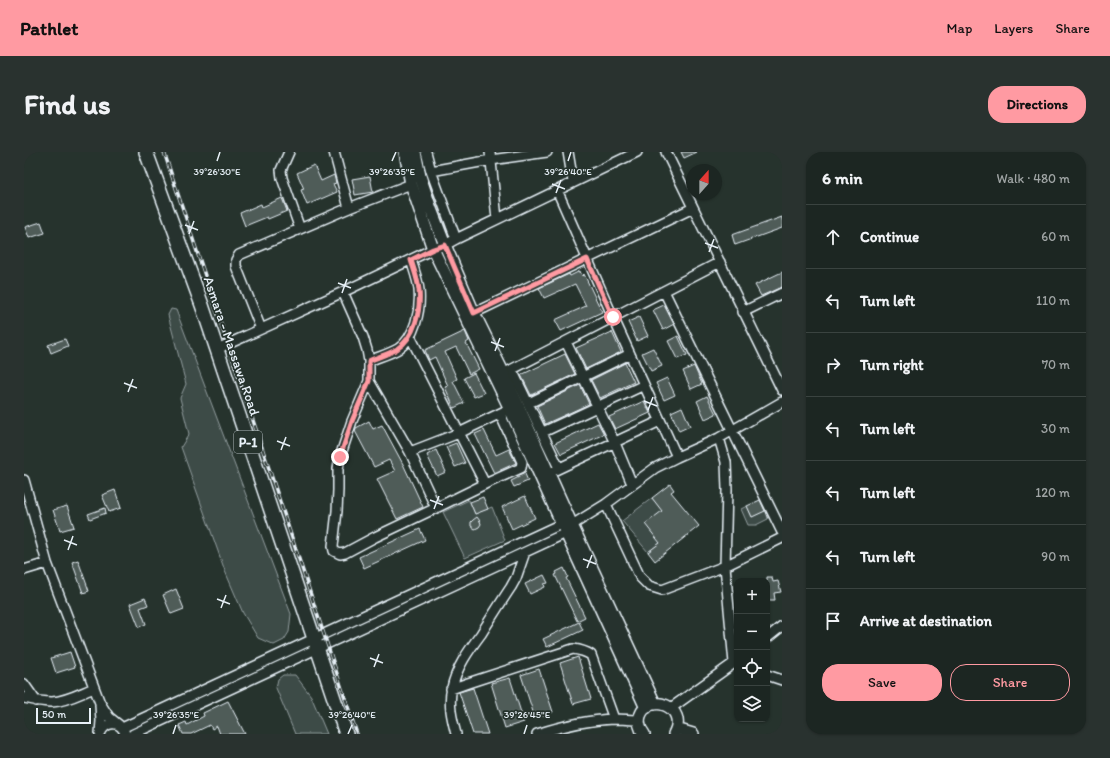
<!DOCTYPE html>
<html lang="en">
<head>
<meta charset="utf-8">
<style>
  :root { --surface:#1c2622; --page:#29322f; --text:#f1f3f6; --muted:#a0a5a5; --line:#3a4340; --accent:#ff9aa2 }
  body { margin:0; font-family:Itim,sans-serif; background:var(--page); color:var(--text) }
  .controls { position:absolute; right:12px; bottom:12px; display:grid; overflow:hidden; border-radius:8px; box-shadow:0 1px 3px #0004 }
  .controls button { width:36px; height:36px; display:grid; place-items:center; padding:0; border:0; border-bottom:1px solid var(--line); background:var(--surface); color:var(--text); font:20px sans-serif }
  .compass { position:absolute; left:662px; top:12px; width:36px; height:36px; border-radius:50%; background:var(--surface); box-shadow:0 1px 3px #0004; rotate:21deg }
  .scale { position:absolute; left:12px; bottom:10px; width:55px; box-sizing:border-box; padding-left:4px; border:2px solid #e8f1f8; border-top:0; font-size:11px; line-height:14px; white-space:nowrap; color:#e8f1f8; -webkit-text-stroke:3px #26332d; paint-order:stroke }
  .stop { position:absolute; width:12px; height:12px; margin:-9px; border:3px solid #ff9aa2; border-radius:50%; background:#fff }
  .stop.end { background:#ff9aa2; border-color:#fff; box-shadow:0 1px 4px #0008 }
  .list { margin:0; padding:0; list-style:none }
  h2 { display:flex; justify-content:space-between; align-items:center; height:52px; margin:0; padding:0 16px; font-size:17px }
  h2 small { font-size:13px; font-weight:400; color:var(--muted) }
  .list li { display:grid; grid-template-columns:26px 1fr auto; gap:12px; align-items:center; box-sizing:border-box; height:64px; padding:0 16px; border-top:1px solid var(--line) }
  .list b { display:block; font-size:15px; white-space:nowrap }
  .list em { font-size:13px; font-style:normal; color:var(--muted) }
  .actions { display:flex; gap:8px; padding:12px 16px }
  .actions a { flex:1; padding:9px 0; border:1px solid var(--accent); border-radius:16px; text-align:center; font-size:14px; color:var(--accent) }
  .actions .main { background:var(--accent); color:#111 }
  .icon { flex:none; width:22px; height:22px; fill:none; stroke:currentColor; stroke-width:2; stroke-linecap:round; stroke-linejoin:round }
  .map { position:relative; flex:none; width:758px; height:582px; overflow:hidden; border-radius:16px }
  header { display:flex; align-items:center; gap:24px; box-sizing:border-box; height:56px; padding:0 20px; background:var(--accent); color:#111 }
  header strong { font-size:19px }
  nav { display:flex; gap:22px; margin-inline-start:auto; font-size:14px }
  .intro { display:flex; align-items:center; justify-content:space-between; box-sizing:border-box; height:96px; padding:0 24px }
  h1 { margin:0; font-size:28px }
  .button { padding:10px 18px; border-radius:16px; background:var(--accent); color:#111; font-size:14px; font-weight:700 }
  main { display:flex; gap:24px; padding:0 24px }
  aside { flex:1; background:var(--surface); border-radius:16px; box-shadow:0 1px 3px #0004 }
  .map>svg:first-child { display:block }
  .green { fill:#3e4b47; stroke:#939ea0 }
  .building { fill:#505c59; stroke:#e8f1f8 }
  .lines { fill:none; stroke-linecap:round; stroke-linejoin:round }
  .minor-casing { stroke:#e8f1f8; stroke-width:12 }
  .major-casing { stroke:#e8f1f8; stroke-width:14 }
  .highway-casing { stroke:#e8f1f8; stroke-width:16 }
  .minor { stroke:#26332d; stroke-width:9 }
  .major { stroke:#26332d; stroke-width:11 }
  .highway { stroke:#26332d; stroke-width:13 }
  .rail-casing { stroke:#e8f1f8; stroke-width:3.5 }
  .rail { stroke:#26332d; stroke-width:2; stroke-dasharray:6; stroke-linecap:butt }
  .route { stroke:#ff9aa2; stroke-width:5 }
  .ticks { fill:none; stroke:#e8f1f8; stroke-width:1.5 }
  .labels { text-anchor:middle; stroke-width:3.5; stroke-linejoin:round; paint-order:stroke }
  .shield { fill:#26332d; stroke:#aeb8bb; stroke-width:1 }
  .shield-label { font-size:13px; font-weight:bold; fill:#e8f1f8 }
  .street-label { font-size:14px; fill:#e8f1f8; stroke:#26332d }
  .ticks-label { font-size:10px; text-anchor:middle; fill:#e8f1f8; stroke:#26332d; stroke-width:3.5; stroke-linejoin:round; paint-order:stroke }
</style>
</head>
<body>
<header>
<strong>Pathlet</strong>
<nav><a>Map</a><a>Layers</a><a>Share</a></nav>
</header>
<div class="intro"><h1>Find us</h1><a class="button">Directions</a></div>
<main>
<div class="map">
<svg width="758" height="582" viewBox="0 0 758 582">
  <rect width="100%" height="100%" fill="#26332d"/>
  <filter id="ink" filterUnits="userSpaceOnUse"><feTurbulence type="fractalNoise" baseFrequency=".025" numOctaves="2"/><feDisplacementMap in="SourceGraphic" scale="8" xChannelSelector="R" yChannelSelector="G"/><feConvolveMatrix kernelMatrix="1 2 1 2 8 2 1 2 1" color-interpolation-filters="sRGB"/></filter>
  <g filter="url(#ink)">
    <path class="green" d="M147,157L152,158L267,462L265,480L260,488L250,493L234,486L219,461L201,419L157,295L165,282L156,246L162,232L144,163Z
      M628,346L654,377L624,400L598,369Z
      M445,348L451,362L468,355L481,388L441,406L419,360Z
      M723,354L728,365L742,358L744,367L732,373H724L717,357Z
      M259,523H271L287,544L303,582H271L252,536L254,527Z"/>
    <path class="building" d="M657,0H673L660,6Z
      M290,13L297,29L310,23L312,31L309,32L313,40L283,53L277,38L280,37L273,21Z
      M346,24L349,40L331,43L328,27Z
      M258,46L263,59L244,67L243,65L221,74L216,61L237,52L238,55Z
      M758,65V76L711,93L708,83Z
      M17,70L21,81L5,86L1,75Z
      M556,119L558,124L560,122L578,160L537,179L531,168L562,154L551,132L520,146L515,136L545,122L546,124Z
      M758,120V135L737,144L731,133Z
      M640,153L650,172L639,178L629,158Z
      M615,165L624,184L613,189L604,170Z
      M441,179L445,189L442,191L455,217L445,222L432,195L421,200L433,227L429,229L440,251L430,256L421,235L424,234L411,205L405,208L401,198Z
      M588,180L597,200L562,217L552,196Z
      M654,184L663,203L653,207L644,189Z
      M41,187L44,194L27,201L24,193Z
      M629,196L638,214L627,219L618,201Z
      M541,202L551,222L507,243L497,223Z
      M601,211L610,230L576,246L567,228Z
      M670,214L678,232L667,237L659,219Z
      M450,221L460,241L450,245L440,226Z
      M643,226L651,243L640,248L632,231Z
      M556,233L565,252L521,272L513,254Z
      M683,244L692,262L681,267L673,249Z
      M620,249L626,261L591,277L585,265Z
      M658,255L666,274L655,279L647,260Z
      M345,269L349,277L358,273L380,314L399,355L373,367L353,327L371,319L365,308L350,315L331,279L332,276Z
      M574,271L580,282L537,302L531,291Z
      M460,278L472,303L485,297L492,311L470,321L451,282Z
      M432,291L441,311L431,315L422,295Z
      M412,298L422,320L413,324L403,303Z
      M501,322L504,329L490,335L487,329Z
      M646,332L650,338L647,340L675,374L631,409L624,400L636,391L621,372L638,359L628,346Z
      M91,338L97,356L85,360L78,343Z
      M501,344L511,366L488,377L478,355Z
      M459,345L464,357L451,362L446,350Z
      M736,348L741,359L728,365L723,354Z
      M43,354L50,375L36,379L29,358Z
      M81,356L82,361L66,367L64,362Z
      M453,365L456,369L457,372L455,375L451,377L447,374V370L449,368Z
      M396,377L401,388L340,416L335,405Z
      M54,408L65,439L59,441L48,410Z
      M540,416L544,425L542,426L561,465L553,469L531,423L533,422L532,420Z
      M520,423L524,431L520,432L521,435L506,442L501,432Z
      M743,425H748L749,430L754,429L757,440L750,441L751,448H743Z
      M152,437L160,457L147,462L139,443Z
      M121,446L124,453L116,456L122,472L115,475L106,452Z
      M555,470L559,478L523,495L519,487Z
      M46,500L51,515L32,521L27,506Z
      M554,505L567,547L549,552L536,511Z
      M515,517L529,560L511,566L497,523Z
      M486,526L500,570L481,576L467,531Z
      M449,536L464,582H449L435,540Z
      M204,549L221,582H196L193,574L188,577L186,573L167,582H159L155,573L162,570L163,573L180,564L179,561Z"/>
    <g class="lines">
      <g class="minor-casing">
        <path id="minor" d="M265,0L257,18L258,26L276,77
          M310,0L325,56L387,32
          M402,0L407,19L432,87
          M466,0L473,67
          M544,0L549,30
          M642,0C681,79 719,159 758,238
          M407,19L467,8L523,0
          M533,38L589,165L653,305
          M640,139L758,380
          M319,140L339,185L343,198L345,209V229L328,269L316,305L314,317V338L313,359L309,394L310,399L316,402L321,401L351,385L412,356L461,332L497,316L498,310L476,262
          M719,160L758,141
          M450,161L669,56
          M237,177L212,114V108L215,103L325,56
          M386,184L461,332
          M542,190L591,291L608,332
          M193,197L319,140L409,97L421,93L432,87L613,0
          M345,209C354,205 365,202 374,197C391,186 397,158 395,138C394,128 390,118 387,108
          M488,218L535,316
          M475,224L696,110
          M345,229L386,300L412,356
          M505,251L606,202
          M519,280L620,233
          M695,286L702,310L703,338L701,414L710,511L713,512
          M386,300L435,281L481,259
          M525,321L636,269
          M0,328L23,411L76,551L85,565L95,573
          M582,352L616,425L625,434L638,438L701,414L758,386
          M0,418L23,411
          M743,486L758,474
          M743,523L758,528
          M0,532L12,549
          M427,537L444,531L549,497C556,498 561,499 567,503L590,567
          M0,546C9,548 19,550 28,550C43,549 57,541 70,536
          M76,553L77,569L76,581
          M647,556L713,509
          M98,576L537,372H544
          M76,582C81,569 97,568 101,582
          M109,582L542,381L548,373L582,352L631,316L653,305L695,286L758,250
          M432,582C428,567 424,551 428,536C432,516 445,498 457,482C467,466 477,450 487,435L492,426L501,400
          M513,582C538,574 564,568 590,567C599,567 607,568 616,568"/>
      </g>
      <g class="major-casing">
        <path id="major" d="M381,0L387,32L409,97L486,257L542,381L622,556
          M391,0L396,24L407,57L421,93L450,161L480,222L548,373L631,552
          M652,577L669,582
          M620,582C616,577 614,570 616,564C625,539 665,555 650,582"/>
      </g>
      <g class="highway-casing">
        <path id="highway" d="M122,0L178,153L322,582"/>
      </g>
      <use href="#minor" class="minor"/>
      <use href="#major" class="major"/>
      <use href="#highway" class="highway"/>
      <g class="rail-casing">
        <path id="rail" d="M140,0L333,582"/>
      </g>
      <use href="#rail" class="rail"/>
    </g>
  </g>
  <g class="lines" filter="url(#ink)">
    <path class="route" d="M316,305L328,269L345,229V209C354,205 365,202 373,197C391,185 397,158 395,138C394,128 390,118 387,108L409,97L421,93L450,161L563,107L589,165"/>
  </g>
  <path class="ticks" d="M193,9L196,0M368,9L372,0M544,9L547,0M528,32L541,37M532,41L537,28M161,73L174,78M165,82L170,69M681,91L694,96M685,100L690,87M314,131L327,136M318,141L323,127M467,190L480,195M471,199L476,186M100,231L113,236M104,240L109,227M620,249L633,254M624,258L629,245M253,289L266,294M257,298L262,285M406,348L419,353M410,357L415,344M40,388L53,393M44,398L49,384M559,407L572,412M563,416L568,403M193,447L206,452M197,456L202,443M346,506L359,511M350,515L355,502M149,582L152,573M324,582L328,573M500,582L503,573"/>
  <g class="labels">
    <rect class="shield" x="210" y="279" width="28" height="22" rx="3"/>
    <g class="shield-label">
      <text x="224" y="295">P-1</text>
    </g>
    <g class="street-label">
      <text transform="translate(208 194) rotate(71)" y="5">Asmara - Massawa Road</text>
    </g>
  </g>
  <g class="ticks-label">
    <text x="368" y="23">39°26'35"E</text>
    <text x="544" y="23">39°26'40"E</text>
    <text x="193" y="23">39°26'30"E</text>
    <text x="152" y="566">39°26'35"E</text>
    <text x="328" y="566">39°26'40"E</text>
    <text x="503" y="566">39°26'45"E</text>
  </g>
</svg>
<div class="controls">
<button>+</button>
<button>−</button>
<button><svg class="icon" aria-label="locate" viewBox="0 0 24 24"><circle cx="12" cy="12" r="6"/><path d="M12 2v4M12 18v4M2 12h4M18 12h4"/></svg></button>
<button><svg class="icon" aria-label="layers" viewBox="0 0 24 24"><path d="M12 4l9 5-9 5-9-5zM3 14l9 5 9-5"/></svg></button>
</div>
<svg class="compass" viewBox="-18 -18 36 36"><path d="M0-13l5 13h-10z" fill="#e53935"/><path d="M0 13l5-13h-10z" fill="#a0a5a5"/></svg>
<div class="scale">50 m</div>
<div class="stop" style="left:589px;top:165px"></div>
<div class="stop end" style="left:316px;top:305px"></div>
</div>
<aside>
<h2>6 min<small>Walk · 480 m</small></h2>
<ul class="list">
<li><svg class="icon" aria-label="ahead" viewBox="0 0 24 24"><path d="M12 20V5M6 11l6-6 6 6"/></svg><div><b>Continue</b></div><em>60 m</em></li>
<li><svg class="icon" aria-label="left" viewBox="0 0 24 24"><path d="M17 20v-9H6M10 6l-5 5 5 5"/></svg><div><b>Turn left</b></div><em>110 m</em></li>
<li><svg class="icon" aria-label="right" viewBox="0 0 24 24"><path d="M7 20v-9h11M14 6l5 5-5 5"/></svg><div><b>Turn right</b></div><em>70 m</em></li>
<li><svg class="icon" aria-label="left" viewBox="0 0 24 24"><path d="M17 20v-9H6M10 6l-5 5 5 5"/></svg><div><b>Turn left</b></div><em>30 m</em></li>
<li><svg class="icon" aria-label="left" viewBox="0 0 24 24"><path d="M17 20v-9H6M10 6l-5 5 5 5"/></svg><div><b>Turn left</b></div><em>120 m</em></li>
<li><svg class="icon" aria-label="left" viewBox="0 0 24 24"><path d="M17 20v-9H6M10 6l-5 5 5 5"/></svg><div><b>Turn left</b></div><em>90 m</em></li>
<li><svg class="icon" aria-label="arrive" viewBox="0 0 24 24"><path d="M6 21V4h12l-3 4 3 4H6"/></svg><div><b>Arrive at destination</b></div></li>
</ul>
<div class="actions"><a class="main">Save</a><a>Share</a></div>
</aside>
</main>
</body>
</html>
